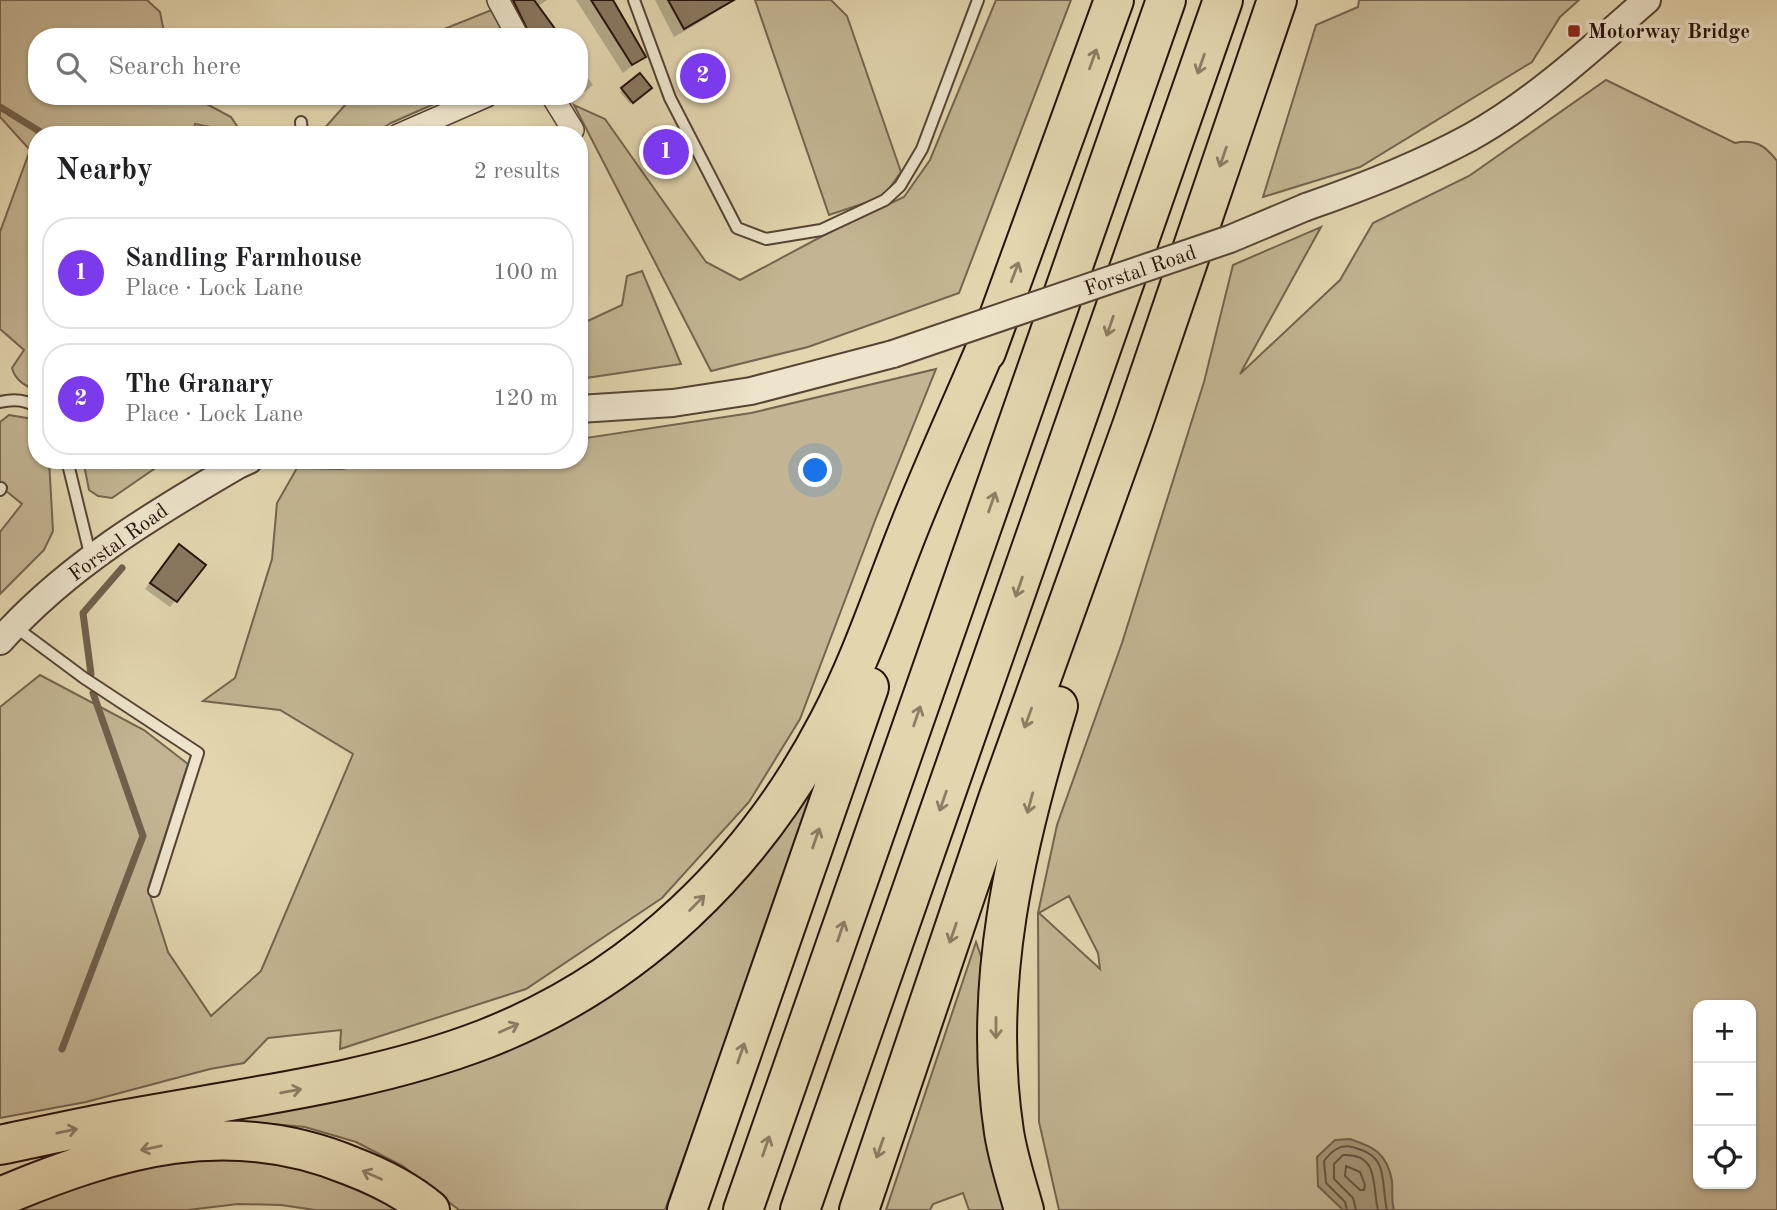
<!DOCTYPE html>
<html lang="en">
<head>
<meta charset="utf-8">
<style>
  :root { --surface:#fff; --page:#f6f6f6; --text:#202124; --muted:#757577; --line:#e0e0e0; --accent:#7c3aed }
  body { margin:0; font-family:"Old Standard TT",serif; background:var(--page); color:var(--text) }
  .controls { position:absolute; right:21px; bottom:21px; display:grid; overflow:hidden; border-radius:14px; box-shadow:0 2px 5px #0004 }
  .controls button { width:63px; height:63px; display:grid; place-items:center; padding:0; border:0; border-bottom:2px solid var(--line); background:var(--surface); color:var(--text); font:35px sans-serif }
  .you { position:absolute; left:816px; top:471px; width:24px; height:24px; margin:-18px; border:5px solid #fff; border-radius:50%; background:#1a73e8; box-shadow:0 0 0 10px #1a73e833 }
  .badge { display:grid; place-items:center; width:46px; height:46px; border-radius:50%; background:var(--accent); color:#fff; font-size:23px; font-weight:700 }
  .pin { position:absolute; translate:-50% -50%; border:4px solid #fff; box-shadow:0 2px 7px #0006 }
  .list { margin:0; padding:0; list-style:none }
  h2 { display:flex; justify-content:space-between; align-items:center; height:91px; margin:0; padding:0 28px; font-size:30px }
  h2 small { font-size:23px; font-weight:400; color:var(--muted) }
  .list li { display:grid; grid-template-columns:46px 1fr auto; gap:21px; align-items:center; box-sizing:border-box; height:112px; margin:0 14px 14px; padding:0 14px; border:2px solid var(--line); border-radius:28px }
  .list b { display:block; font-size:26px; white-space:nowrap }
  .list p { margin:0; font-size:23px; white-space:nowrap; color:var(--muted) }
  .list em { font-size:23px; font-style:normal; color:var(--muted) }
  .icon { flex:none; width:38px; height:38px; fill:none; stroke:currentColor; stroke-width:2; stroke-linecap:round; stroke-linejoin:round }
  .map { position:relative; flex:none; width:1777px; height:1210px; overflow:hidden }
  .search { position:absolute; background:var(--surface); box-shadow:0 2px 5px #0004; left:28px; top:28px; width:560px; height:77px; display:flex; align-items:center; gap:18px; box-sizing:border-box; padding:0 24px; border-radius:28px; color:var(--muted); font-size:26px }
  .panel { position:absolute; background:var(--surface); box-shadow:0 2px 5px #0004; left:28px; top:126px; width:560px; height:343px; border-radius:28px }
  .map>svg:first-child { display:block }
  .green { fill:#c3b593; stroke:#75644f; stroke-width:2; fill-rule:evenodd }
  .water { fill:#a39477; stroke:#71604c; stroke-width:2 }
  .shadow { fill:#0003 }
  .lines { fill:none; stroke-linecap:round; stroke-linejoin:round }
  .shore { stroke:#655441; stroke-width:2 }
  .stream { stroke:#71604c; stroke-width:7 }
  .building { fill:#897860; stroke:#27130b; stroke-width:2 }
  .service-casing { stroke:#564434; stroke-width:14 }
  .minor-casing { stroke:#564434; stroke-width:24 }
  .tertiary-casing { stroke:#564434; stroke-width:30 }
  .motorway-casing { stroke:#27130b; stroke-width:42 }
  .service { stroke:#ede4cb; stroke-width:10 }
  .minor { stroke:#ede4cb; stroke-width:21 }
  .tertiary { stroke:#ede4cb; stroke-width:26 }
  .motorway { stroke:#e3d6af; stroke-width:38 }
  .tertiary-bridge-casing { stroke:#564434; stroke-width:30; stroke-linecap:butt }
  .tertiary-bridge { stroke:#ede4cb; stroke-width:26 }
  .oneway { stroke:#8e7e65 }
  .poi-dot { fill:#8f2418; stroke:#ede4cb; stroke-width:2.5 }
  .labels { text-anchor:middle; stroke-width:7; stroke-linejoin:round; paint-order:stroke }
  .poi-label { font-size:21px; font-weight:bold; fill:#27130b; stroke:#ede4cb; text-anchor:start }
  .street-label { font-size:21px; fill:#27130b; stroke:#ede4cb }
</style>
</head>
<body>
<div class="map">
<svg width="1777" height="1210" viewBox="0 0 1777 1210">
  <rect width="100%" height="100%" fill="#e3d6af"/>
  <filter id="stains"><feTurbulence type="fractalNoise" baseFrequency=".00286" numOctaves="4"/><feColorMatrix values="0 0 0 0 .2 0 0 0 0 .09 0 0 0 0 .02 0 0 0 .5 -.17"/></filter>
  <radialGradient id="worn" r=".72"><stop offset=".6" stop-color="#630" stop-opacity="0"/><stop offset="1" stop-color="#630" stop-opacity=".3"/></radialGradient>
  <path class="green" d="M0,0H147L160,12L165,37H37V96H192L231,117L243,135H229L230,131L195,124L193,135H37V391C25,386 15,380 12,368L24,350L0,329V232L30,150L0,117Z
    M755,0H831L847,16L901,172L883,197L829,215Z
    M996,0H1071L959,293L808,347L711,371L574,105L605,119L706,262L740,280L830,232L904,197L930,160Z
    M1359,0H1579L1560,17L1532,62L1360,167L1263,197L1316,25L1358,7Z
    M494,9L511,37H427L429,35Z
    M1606,80L1735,143C1755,139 1765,145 1777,161V1210H1059L1039,1122L1038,913L1057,825L1122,643L1204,382L1233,265L1321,227L1240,374L1340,280L1373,223L1469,176ZM1069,896L1098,953L1100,969L1039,913ZM1698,1005H1751V1184H1698Z
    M353,96H452L391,123L372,135H323V130Z
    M642,271L681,364L579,379V325L622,305L627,276Z
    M936,369L876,518L800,719L749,802L662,898L526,989L340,1049L341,1030L268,1038L244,1063L210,1069L86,1102L0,1118V707L40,675L144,730L188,764L148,889L168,952L211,1016L261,971L353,754L280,710L203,701L235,678L272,559L277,503L297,468L342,469L388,460H579V439L751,413Z
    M9,415L27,418L37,423V460H49L53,531L44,550L0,594V532L22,504L0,486V422Z
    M83,460H167L112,498L98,496L89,490Z
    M832,749L665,1210H459L403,1166L356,1142L305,1127L204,1118L349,1095L707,912L752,870Z
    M976,942L982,959L1009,1210H969L963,1193L933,1204L930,1210H886Z
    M274,1154L409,1210H315L281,1205L238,1204L188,1210H0L141,1163Z"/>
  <path class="water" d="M1350,1139C1374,1147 1387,1153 1392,1181C1393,1191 1391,1200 1394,1210H1343L1318,1186L1317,1157L1335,1140Z"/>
  <path class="shadow" d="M510,0H547L537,7L559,37H518Z
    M576,0H611L644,57L623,73Z
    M655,0H710L716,9L707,18L674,37Z
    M579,65L593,85L567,106L560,96H579Z
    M684,75L720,78L714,83L687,97L678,80Z
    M640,76L649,88L630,104L620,92Z
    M195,126L228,133V135H189Z
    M648,146L677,166L662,177L642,152Z
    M579,251L588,284L579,291Z
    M174,552L203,565L170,607L145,589Z"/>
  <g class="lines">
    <path class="shore" d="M1346,1166L1360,1172L1365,1185L1364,1190H1360L1345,1176Z
      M1347,1210L1345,1202L1326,1183L1324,1161C1331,1152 1339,1144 1352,1147C1391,1156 1380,1181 1387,1210
      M1356,1210L1353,1198L1334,1179V1164L1343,1155C1380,1153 1372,1187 1378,1210"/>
    <path class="stream" d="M0,107L39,131V135
      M137,460L138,462
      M91,674L83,613L122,568
      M62,1049L143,836L93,693"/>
  </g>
  <path class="building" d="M513,0H534L561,37H531Z
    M591,0H613L646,57L632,65Z
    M668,0H734L684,29Z
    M712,58L722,78L693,93L683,73Z
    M640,73L652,88L633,103L621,88Z
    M663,131L685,160L669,173L647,145Z
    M179,544L206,565L177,602L150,583Z"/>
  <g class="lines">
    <g class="service-casing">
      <path id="service" d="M634,0L670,98L737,228L766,239L821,230L885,200L900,186L922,149L978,0
        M301,122L302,135
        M0,402C13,399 25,399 37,407
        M67,460L91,558
        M0,490L1,488
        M14,626L84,678L198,753L154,891"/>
    </g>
    <g class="minor-casing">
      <path id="minor" d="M498,0L518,37
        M552,96L573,130
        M398,135L487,96"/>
    </g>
    <g class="tertiary-casing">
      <path id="tertiary" d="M1306,207C1361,188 1417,166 1469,138C1534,102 1591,49 1647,0
        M579,409L673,403L751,391L893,354
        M0,641C67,566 152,515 238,465L249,460"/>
    </g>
    <g class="motorway-casing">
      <path id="motorway" d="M986,352L1114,0
        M0,1145C48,1135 96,1124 144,1116C259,1095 376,1081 485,1039C636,980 754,865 828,723C862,659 884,590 911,523C936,460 965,398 991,336
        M0,1197C116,1148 229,1115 351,1166C380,1177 406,1190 430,1210
        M687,1210L869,687
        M743,1210L1166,0
        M800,1210L1223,0
        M859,1210L999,796L1133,423L1277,0
        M1024,1210C1017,1185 1008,1158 1004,1132C982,986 1015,845 1058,706"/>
    </g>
    <use href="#service" class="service"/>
    <use href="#minor" class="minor"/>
    <use href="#tertiary" class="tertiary"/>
    <use href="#motorway" class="motorway"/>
    <g class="tertiary-bridge-casing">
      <path id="tertiary-bridge" d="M893,354L1230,239L1306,207"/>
    </g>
    <use href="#tertiary-bridge" class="tertiary-bridge"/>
  </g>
  <defs><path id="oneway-shaft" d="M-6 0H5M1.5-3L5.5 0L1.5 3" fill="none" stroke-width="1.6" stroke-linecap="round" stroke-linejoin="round" transform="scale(1.75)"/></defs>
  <g class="oneway">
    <use href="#oneway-shaft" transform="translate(1093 59) rotate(-70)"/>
    <use href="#oneway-shaft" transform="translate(1201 64) rotate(109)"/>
    <use href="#oneway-shaft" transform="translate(1223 157) rotate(109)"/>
    <use href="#oneway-shaft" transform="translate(1015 272) rotate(-69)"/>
    <use href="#oneway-shaft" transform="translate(1110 326) rotate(109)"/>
    <use href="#oneway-shaft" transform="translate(992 502) rotate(-71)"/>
    <use href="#oneway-shaft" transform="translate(1019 587) rotate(109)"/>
    <use href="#oneway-shaft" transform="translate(917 716) rotate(-71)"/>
    <use href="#oneway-shaft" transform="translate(1028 718) rotate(110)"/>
    <use href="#oneway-shaft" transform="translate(943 801) rotate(109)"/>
    <use href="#oneway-shaft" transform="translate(1030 803) rotate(105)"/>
    <use href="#oneway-shaft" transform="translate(816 838) rotate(-71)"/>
    <use href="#oneway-shaft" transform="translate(697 903) rotate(-45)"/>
    <use href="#oneway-shaft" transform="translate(841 931) rotate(-71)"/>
    <use href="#oneway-shaft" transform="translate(953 933) rotate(109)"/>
    <use href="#oneway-shaft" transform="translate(509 1028) rotate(-24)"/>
    <use href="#oneway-shaft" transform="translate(996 1028) rotate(90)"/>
    <use href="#oneway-shaft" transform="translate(741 1053) rotate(-71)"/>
    <use href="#oneway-shaft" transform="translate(291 1091) rotate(-10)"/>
    <use href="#oneway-shaft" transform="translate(67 1131) rotate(-12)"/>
    <use href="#oneway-shaft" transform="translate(766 1146) rotate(-71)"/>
    <use href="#oneway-shaft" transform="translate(151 1148) rotate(168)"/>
    <use href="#oneway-shaft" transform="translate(880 1148) rotate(109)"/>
    <use href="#oneway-shaft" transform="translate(372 1175) rotate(-156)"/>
  </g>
  <rect class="poi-dot" x="1567" y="24" width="14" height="14" rx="3.5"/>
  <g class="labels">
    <g class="poi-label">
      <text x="1588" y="38">Motorway Bridge</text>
    </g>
    <g class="street-label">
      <text transform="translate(1140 270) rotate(-19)" y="7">Forstal Road</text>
      <text transform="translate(118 542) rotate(-36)" y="7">Forstal Road</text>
    </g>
  </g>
  <rect width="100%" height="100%" filter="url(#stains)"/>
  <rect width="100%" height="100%" fill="url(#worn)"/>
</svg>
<div class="controls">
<button>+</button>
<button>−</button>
<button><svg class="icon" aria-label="locate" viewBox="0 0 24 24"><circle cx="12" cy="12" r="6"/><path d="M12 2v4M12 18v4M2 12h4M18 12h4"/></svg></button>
</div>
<div class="you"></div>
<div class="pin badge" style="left:666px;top:152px">1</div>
<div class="pin badge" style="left:703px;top:76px">2</div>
<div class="search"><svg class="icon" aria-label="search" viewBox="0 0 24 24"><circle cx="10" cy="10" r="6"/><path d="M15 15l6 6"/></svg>Search here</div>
<section class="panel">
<h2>Nearby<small>2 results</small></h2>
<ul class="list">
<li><span class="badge">1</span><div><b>Sandling Farmhouse</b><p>Place · Lock Lane</p></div><em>100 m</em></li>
<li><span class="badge">2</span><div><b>The Granary</b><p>Place · Lock Lane</p></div><em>120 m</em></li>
</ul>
</section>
</div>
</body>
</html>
